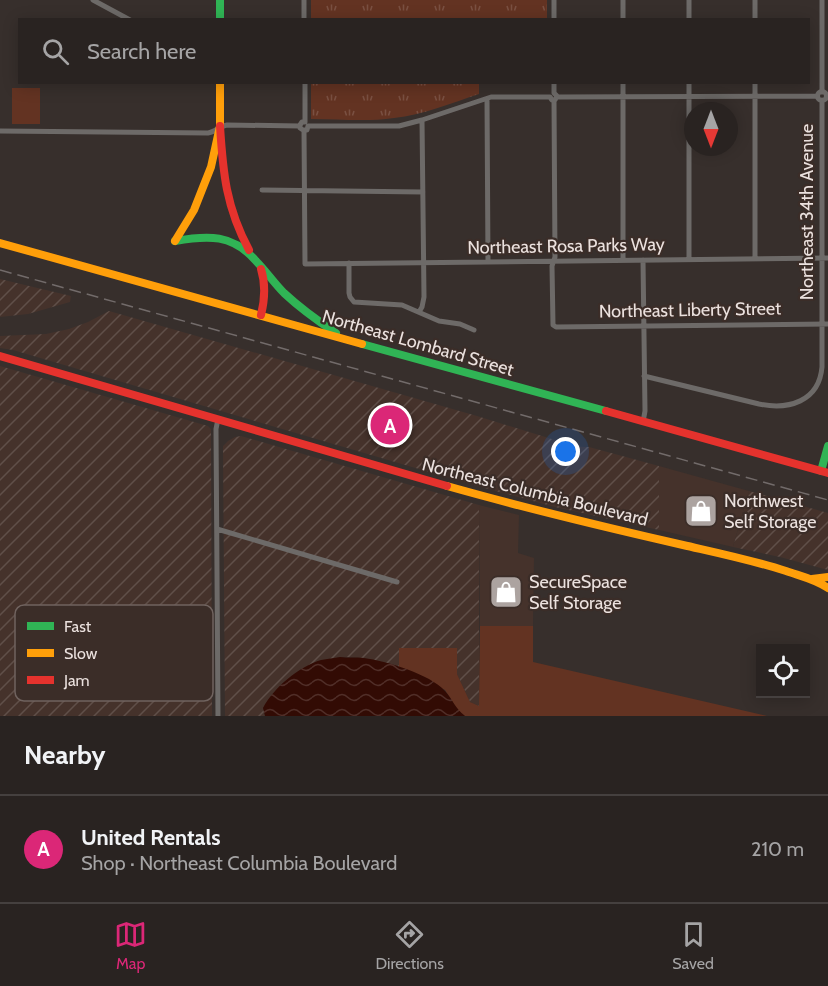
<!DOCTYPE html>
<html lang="en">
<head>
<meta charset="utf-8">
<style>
  :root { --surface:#292321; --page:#312b2a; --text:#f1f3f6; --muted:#a5a4a5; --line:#45403f; --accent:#db2777 }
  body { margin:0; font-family:Cabin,sans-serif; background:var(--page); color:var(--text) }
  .controls { position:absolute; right:18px; bottom:18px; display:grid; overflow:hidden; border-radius:0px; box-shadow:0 3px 15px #0003 }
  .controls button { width:54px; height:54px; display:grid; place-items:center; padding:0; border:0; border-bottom:2px solid var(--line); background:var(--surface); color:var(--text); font:30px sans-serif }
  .compass { position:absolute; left:684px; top:102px; width:54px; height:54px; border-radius:50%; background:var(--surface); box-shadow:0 3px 15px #0003; rotate:180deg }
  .you { position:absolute; left:566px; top:452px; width:21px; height:21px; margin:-15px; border:4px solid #fff; border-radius:50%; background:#1a73e8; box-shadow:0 0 0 9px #1a73e833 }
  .badge { display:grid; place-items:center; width:39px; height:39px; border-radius:50%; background:var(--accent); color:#fff; font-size:20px; font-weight:700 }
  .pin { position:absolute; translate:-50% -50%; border:3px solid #fff; box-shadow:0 2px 6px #0006 }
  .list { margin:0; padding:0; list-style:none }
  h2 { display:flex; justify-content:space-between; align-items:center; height:78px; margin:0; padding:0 24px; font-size:26px }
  h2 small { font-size:20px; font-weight:400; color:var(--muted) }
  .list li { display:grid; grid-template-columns:39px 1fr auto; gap:18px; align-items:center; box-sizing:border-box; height:108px; padding:0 24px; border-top:2px solid var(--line) }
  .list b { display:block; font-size:22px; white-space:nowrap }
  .list p { margin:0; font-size:20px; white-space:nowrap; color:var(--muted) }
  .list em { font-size:20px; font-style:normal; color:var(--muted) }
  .icon { flex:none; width:33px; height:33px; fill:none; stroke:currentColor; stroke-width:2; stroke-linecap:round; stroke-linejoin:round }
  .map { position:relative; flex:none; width:828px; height:716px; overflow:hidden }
  .search { position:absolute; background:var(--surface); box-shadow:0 3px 15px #0003; left:18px; right:18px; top:18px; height:66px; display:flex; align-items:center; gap:15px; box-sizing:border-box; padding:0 21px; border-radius:0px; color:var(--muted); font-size:22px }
  .sheet { height:186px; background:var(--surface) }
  nav { display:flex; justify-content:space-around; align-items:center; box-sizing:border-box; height:84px; border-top:2px solid var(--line); background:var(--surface); font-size:16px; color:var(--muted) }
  nav a { display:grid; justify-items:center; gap:3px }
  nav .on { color:var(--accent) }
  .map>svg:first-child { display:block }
  .built { fill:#45322b }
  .industrial { fill:url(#industrial-furrows) }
  .grass { fill:#633322 }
  .park { fill:url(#park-tufts) }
  .water { fill:url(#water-waves) }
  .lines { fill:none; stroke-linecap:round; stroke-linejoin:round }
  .street { stroke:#6d6a68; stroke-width:5 }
  .fast { stroke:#30b455; stroke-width:8 }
  .slow { stroke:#ff9f0a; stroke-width:8 }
  .jam { stroke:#e5322d; stroke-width:8 }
  .rail { stroke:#726b6a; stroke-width:1.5; stroke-dasharray:12 6; stroke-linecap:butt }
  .labels { text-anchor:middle; stroke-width:4.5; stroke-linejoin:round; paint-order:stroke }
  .street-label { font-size:18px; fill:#ebe1de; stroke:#3b2d28 }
  .poi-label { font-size:18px; fill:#ebe1de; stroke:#3b2d28; text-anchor:start }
  .key { fill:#3b2d28; stroke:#70635f; stroke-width:1.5 }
  .key-label { font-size:16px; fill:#ebe1de }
</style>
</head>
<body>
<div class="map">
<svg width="828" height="716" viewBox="0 0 828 716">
  <defs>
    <pattern id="industrial-furrows" width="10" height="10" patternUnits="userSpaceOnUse" patternTransform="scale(1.5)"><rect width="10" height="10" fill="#45322b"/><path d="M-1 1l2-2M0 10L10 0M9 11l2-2" fill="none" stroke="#604f49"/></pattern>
    <pattern id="park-tufts" width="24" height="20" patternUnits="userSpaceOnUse" patternTransform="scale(1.5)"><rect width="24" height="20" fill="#633322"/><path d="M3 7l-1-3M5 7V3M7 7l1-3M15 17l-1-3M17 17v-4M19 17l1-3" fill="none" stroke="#7a5042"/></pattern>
    <pattern id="water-waves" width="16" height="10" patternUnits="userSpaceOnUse" patternTransform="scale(1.5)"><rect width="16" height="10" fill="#320b04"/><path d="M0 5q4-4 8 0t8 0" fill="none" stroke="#502e28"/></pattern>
  </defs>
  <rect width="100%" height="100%" fill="#372f2c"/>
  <path class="built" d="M659,466L749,491L733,547L659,530Z
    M479,505L519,515L518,553L534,558L533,626H480Z"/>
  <path class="industrial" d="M0,279L71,296L70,302L28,314L0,317Z
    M109,311L477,416L555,440V446L589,447L659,466V530L555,507L477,486L13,350L0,348V336L46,334L69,329L88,322Z
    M0,366L208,426L211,429L212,716H0Z
    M241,436L479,505V706L470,702L457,674V648H399V667L364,658L340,657L305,668L283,683L272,695L263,708L265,716H225L223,446L228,441L235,437Z
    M749,491L828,513V570L780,557L733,547Z"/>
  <path class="grass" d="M12,88H40V124H12Z
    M480,626H533V662L767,716H465L458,711L445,690L399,667V648H457V674L470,702L479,706Z"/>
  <path class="park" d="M311,0H547V19H311Z
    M311,83H479V94C451,103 423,115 394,118C367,122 339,119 311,119Z"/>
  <path class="water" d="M340,657C348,658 356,657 364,658C386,661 430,674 445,691C453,700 455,708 465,716H265L263,708C273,688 300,666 321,660C327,659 334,658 340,657Z"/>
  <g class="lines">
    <path class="street" d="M93,0L130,20
      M304,0V20
      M689,0V20
      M554,20V0
      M623,20V0
      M755,20V0
      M305,82V122
      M817.5 96a4.5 4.5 0 1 1 9 0a4.5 4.5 0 1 1-9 0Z
      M822,92V0
      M557,97L817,96
      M487,99L488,262
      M554,100L555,257L552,266L553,325L556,327L828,324
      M305,122H302L300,125V128L303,130H307L308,126H399L422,120L491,97H550L552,100H555L557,96L554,93V82
      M304,130L305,264L828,258
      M0,131L208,133C215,132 220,126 227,125L300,126
      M262,190L423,192
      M689,259V82
      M755,259V82
      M623,260V82
      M643,260L645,411L643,422
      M349,263V293L350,297L354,302L402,305L439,321L460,324L474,330
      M419,312L422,307L424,297L422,120
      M644,376L759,404C788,410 819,402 822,367V100
      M217,529L397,582
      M218,716L216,429L218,419"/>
    <path class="fast" d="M220,0V20
      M175,241C208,235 233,234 256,261C266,271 274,283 284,293C300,308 318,321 336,333
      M362,344L606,411
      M821,471L828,446"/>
    <path class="slow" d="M175,241L194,210L211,167L220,126V82
      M0,243L362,344
      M447,486C525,508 604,527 683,545C718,553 752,560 786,571C800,576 815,579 828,588
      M812,579L828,577"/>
    <path class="jam" d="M220,126C223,173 226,207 249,250
      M261,269C266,285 265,299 261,315
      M0,356L447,486
      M606,411L828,473"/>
    <path class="rail" d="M0,270L828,500"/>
  </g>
  <defs>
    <g id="shop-square" transform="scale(1.725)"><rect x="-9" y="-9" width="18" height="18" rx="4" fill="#aca3a0" stroke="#3b2d28"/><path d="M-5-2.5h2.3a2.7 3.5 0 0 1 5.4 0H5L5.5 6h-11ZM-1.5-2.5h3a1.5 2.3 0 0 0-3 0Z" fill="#fff"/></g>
  </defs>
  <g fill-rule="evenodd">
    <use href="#shop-square" x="701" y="511"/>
    <use href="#shop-square" x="506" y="592"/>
  </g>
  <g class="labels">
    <g class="street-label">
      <text transform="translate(807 212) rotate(-90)" y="6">Northeast 34th Avenue</text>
      <text transform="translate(566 246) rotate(-1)" y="6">Northeast Rosa Parks Way</text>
      <text transform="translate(690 310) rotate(-1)" y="6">Northeast Liberty Street</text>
      <text transform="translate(418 343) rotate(16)" y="6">Northeast Lombard Street</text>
      <text transform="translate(535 492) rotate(14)" y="6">Northeast Columbia Boulevard</text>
    </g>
    <g class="poi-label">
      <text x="724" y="507">Northwest<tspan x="724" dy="21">Self Storage</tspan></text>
      <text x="529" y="588">SecureSpace<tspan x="529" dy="21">Self Storage</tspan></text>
    </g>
  </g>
  <rect x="15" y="605" width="198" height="96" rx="9" class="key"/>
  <rect x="27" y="622" width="27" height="8" fill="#30b455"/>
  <rect x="27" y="649" width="27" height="8" fill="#ff9f0a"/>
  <rect x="27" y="676" width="27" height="8" fill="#e5322d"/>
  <g class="key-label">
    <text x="64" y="632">Fast</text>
    <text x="64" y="659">Slow</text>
    <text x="64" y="686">Jam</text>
  </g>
</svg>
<div class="controls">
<button><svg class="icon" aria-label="locate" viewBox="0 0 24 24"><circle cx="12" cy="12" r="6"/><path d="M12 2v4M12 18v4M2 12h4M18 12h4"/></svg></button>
</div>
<svg class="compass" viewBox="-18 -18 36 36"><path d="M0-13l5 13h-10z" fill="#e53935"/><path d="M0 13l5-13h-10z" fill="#a5a4a5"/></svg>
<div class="you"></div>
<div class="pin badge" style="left:390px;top:425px">A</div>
<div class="search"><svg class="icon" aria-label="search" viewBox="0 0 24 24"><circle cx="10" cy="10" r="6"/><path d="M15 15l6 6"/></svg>Search here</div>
</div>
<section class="sheet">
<h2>Nearby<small></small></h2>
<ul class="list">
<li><span class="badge">A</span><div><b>United Rentals</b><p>Shop · Northeast Columbia Boulevard</p></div><em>210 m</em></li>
</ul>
</section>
<nav>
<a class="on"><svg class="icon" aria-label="map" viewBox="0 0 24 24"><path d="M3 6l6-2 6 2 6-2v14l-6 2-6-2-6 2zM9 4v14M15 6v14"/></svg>Map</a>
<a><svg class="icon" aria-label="directions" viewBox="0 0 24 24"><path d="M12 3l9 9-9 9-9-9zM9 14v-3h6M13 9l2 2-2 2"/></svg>Directions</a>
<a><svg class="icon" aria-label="saved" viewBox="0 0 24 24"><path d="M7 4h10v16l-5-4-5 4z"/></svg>Saved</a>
</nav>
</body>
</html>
